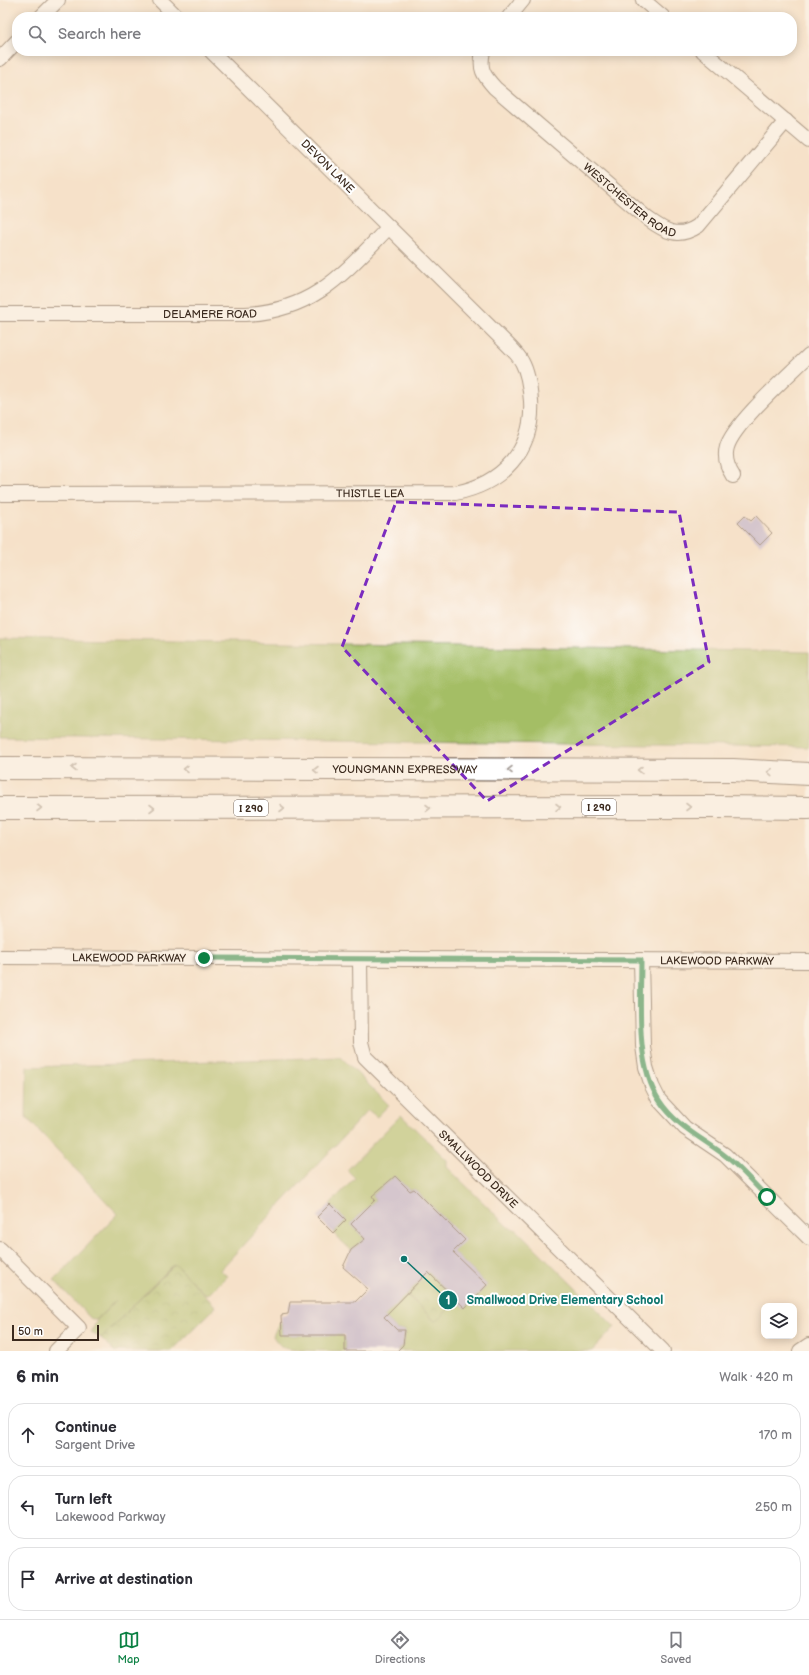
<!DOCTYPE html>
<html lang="en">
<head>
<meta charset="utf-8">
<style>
  :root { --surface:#fff; --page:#f2f2f3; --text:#2b2b33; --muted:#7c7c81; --line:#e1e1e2; --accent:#0b8043 }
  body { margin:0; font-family:"Balsamiq Sans",sans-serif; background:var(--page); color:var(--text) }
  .controls { position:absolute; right:12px; bottom:12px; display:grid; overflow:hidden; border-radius:8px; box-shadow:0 2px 10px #0003 }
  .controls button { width:36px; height:36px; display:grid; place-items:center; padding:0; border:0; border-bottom:1px solid var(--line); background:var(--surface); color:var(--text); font:20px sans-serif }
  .scale { position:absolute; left:12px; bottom:10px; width:87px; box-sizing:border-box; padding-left:4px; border:2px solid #3b2a1e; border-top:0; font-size:11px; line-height:14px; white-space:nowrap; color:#3b2a1e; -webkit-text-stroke:3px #fff; paint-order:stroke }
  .stop { position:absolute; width:12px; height:12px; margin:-9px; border:3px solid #0b8043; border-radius:50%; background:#fff }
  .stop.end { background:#0b8043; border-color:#fff; box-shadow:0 1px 4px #0008 }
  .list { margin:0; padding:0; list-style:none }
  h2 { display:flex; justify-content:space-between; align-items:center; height:52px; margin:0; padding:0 16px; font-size:17px }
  h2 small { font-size:13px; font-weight:400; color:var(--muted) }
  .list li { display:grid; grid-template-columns:26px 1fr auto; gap:12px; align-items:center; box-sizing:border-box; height:64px; margin:0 8px 8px; padding:0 8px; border:1px solid var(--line); border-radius:16px }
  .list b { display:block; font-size:15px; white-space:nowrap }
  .list p { margin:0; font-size:13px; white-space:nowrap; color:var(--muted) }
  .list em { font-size:13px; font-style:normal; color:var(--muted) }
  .icon { flex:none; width:22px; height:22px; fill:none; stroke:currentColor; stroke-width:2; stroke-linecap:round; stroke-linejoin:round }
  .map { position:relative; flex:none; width:809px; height:1351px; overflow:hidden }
  .search { position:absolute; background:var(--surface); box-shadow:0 2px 10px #0003; left:12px; right:12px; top:12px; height:44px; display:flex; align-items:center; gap:10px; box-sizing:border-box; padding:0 14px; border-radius:16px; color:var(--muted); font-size:15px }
  .sheet { height:268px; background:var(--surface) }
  nav { display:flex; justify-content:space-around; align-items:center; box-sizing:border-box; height:56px; border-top:1px solid var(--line); background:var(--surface); font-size:11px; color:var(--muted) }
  nav a { display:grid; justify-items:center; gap:2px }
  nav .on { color:var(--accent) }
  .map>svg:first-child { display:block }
  .grass { fill:#a4be65; stroke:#707442 }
  .park { fill:url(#park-crowns); stroke:#707442 }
  .building { fill:#ada4d2 }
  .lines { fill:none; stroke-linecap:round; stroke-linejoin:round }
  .minor-casing { stroke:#574538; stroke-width:16 }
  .motorway-casing { stroke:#574538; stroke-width:24 }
  .minor { stroke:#fff; stroke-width:14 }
  .motorway { stroke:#fff; stroke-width:22 }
  .oneway { stroke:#a79f9a }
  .route { stroke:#0b8043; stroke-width:5 }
  .marked { fill:none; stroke:#7b2cbf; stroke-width:3; stroke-dasharray:8 5; stroke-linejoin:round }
  .labels { text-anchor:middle; stroke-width:4; stroke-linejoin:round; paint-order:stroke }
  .shield { fill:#fff; stroke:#766a62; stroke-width:1 }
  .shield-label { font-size:10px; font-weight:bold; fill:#3b2a1e }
  .street-label { font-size:11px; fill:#3b2a1e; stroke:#fff }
  .leader { fill:none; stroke:#0f766e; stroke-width:1.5 }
  .callout-dot { fill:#0f766e; stroke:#fff; stroke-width:1.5 }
  .mark-label { font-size:12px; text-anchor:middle; font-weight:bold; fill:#fff }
  .callout-label { font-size:12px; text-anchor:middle; font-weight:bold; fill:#0f766e; stroke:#fff; stroke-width:4; stroke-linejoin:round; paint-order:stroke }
</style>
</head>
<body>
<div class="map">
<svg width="809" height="1351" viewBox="0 0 809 1351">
  <defs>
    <pattern id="park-crowns" width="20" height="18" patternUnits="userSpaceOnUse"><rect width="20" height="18" fill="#a4be65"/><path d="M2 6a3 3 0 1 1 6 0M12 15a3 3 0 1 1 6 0" fill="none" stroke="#879b53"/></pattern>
  </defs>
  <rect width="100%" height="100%" fill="#fff"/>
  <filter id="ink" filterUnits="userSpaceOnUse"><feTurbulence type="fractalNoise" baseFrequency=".025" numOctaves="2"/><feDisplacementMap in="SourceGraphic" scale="8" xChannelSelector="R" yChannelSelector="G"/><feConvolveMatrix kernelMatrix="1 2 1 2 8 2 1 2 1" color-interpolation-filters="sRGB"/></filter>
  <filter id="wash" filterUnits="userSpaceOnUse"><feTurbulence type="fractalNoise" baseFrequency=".012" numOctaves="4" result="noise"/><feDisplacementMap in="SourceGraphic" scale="16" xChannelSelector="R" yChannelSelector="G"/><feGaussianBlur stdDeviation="0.9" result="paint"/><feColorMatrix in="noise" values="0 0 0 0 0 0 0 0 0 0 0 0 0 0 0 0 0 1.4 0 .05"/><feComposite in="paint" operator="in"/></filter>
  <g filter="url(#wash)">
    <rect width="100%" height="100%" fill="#f6e1c9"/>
    <path class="grass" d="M0,638L809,652V747L0,737Z
      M341,1057L389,1105L377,1117L368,1110L220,1270L227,1276L208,1295L205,1294L174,1264L101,1338L91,1333L97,1320L116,1300L96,1320H92L54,1280L118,1214L26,1117L27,1067Z
      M401,1115L447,1160V1167L508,1227L517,1230L615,1327L592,1351H397L403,1345L405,1330H397L384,1317L406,1294L436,1322L457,1300L465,1308L487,1285L453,1252L465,1239L414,1189L410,1191L395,1176L372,1196L375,1200L351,1224L365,1239L351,1250L333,1233L346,1220L330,1204L355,1178L347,1170Z
      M279,1322H281L282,1335H341L345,1338V1351C332,1351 293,1351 284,1348C279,1345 276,1341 273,1336Z"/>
    <path class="park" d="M175,1264L216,1307L172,1351H114L101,1338Z
      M428,1272L457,1300L436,1322L407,1294Z"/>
    <g id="blocks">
      <path class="building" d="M745,516L751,521L756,516L772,533L760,545L738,523Z
        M395,1176L410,1191L414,1189L465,1240L453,1252L487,1285L465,1308L428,1272L384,1317L397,1330H405L403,1345L397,1351H345V1335H282L281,1315L288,1314L290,1302H355L368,1289L343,1267L351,1250L365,1239L351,1224L375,1200L372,1196Z
        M330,1204L346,1220L333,1233L317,1217Z"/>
    </g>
  </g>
  <g filter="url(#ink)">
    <use href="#blocks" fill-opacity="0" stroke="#574538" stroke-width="1"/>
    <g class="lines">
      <g class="minor-casing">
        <g id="minor">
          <path d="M160,0L177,17"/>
          <path d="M643,0L663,17"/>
          <path d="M41,17L58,0"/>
          <path d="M509,17L523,0"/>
          <path id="s1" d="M483,51C479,69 483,75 495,88L648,219C666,232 678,239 698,226L786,121"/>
          <path d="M703,51L809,141"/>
          <path d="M0,59L17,41"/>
          <path id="s2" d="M0,314H245C314,311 344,273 389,227"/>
          <path d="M733,476C728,468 724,457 727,447C734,423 790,374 809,355"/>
          <path id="s3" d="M0,494L455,493C502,484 534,450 531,401C530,388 528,373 522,362C519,356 513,350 508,345L211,51"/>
          <path id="s4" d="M0,957L809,961"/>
          <path id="s5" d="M360,959L361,1042L365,1057L663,1351"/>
          <path d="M641,960L643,1046L646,1067L652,1086L659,1100L685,1128L725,1155L809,1238"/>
          <path d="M0,1249L79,1328L56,1351"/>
          <path d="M800,1351L809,1345"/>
        </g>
      </g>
      <g class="motorway-casing">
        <g id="motorway">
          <path id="s6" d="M0,768L733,770L809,774"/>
          <path d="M0,808L717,807L809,808"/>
        </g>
      </g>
      <use href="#minor" class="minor"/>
      <use href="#motorway" class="motorway"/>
    </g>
    <defs><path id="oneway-chevron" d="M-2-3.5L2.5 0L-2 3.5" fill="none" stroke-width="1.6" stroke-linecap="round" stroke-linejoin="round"/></defs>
    <g class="oneway">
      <use href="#oneway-chevron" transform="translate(74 768) rotate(-180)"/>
      <use href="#oneway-chevron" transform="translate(186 769) rotate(-180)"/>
      <use href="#oneway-chevron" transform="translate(316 770) rotate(-180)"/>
      <use href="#oneway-chevron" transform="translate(510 770) rotate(180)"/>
      <use href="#oneway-chevron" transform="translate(640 770) rotate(180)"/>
      <use href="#oneway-chevron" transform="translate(770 772) rotate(-177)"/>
      <use href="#oneway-chevron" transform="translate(558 807)"/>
      <use href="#oneway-chevron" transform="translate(688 807)"/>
      <use href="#oneway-chevron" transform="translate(39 808)"/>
      <use href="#oneway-chevron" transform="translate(152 808)"/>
      <use href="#oneway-chevron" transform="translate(282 808)"/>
      <use href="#oneway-chevron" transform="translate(428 808)"/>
    </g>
  </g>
  <g class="lines" filter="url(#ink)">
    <path class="route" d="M204,958L641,960C641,1003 635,1063 659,1100C675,1125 700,1137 723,1154C739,1166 753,1183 767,1197"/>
  </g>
  <path d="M0 0H809V1351H0ZM396,502L679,512L709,662L487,801L342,647Z" fill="#f6e1c9" fill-opacity=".55" fill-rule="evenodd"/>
  <path class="marked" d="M396,502L679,512L709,662L487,801L342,647Z"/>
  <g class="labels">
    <g class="shield">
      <rect x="582" y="799" width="34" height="16" rx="3"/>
      <rect x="234" y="800" width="34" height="16" rx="3"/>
    </g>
    <g class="shield-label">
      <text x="599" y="811">I 290</text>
      <text x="251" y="812">I 290</text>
    </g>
    <g class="street-label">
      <text transform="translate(328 166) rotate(45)" y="4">DEVON LANE</text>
      <text dy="4" stroke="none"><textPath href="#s1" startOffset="217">WESTCHESTER ROAD</textPath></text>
      <text dy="4" stroke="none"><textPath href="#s2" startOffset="210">DELAMERE ROAD</textPath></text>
      <text dy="4" stroke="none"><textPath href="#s3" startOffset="370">THISTLE LEA</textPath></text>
      <text dy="4" stroke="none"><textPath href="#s6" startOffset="405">YOUNGMANN EXPRESSWAY</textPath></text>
      <text dy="4" stroke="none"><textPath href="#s4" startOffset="129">LAKEWOOD PARKWAY</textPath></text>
      <text dy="4" stroke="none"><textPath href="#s4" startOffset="717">LAKEWOOD PARKWAY</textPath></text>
      <text dy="4" stroke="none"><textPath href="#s5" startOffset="258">SMALLWOOD DRIVE</textPath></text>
    </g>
  </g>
  <path class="leader" d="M404 1259L448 1300"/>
  <g class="callout-dot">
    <circle cx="404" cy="1259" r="4"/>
    <circle cx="448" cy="1300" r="10"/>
  </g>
  <g class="mark-label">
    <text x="448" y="1304">1</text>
  </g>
  <g class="callout-label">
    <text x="565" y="1304">Smallwood Drive Elementary School</text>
  </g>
</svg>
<div class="controls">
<button><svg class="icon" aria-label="layers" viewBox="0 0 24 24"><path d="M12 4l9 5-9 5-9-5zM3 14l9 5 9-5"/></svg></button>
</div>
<div class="scale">50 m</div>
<div class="stop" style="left:767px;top:1197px"></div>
<div class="stop end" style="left:204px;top:958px"></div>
<div class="search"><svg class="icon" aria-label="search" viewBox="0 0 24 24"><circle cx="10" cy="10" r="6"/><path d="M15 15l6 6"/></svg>Search here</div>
</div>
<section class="sheet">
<h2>6 min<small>Walk · 420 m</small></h2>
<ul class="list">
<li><svg class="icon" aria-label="ahead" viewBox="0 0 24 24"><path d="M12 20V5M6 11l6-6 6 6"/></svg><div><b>Continue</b><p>Sargent Drive</p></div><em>170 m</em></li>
<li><svg class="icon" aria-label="left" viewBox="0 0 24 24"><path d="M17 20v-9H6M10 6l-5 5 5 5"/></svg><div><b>Turn left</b><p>Lakewood Parkway</p></div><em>250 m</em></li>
<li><svg class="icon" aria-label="arrive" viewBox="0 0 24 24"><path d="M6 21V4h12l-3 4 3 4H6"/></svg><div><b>Arrive at destination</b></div></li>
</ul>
</section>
<nav>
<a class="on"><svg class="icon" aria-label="map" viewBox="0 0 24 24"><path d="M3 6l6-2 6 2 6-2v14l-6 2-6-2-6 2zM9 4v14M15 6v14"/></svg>Map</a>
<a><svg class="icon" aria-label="directions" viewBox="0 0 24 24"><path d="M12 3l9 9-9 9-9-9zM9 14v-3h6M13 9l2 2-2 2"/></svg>Directions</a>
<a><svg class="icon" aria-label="saved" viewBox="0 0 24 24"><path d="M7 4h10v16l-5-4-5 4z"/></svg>Saved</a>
</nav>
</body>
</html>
